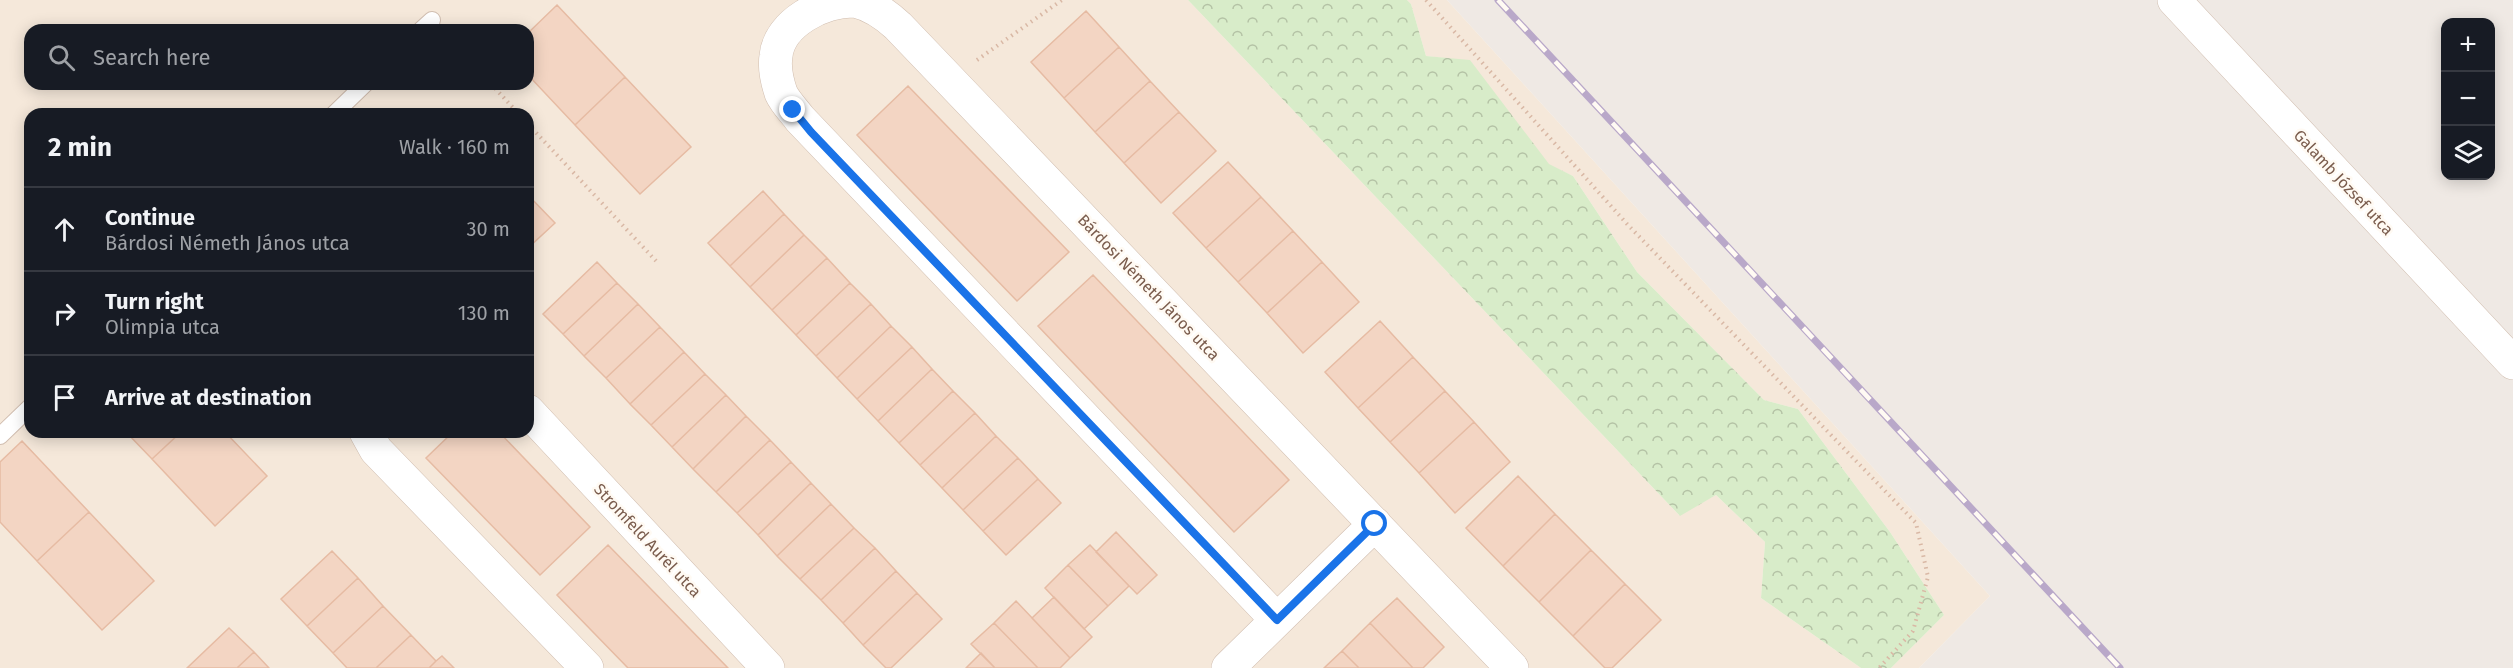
<!DOCTYPE html>
<html lang="en">
<head>
<meta charset="utf-8">
<style>
  :root { --surface:#171b24; --page:#242831; --text:#f1f3f6; --muted:#9ea1a6; --line:#363941 }
  body { margin:0; font-family:"Fira Sans",sans-serif; background:var(--page); color:var(--text) }
  .controls { position:absolute; right:18px; top:18px; display:grid; overflow:hidden; border-radius:12px; box-shadow:0 3px 15px #0003 }
  .controls button { width:54px; height:54px; display:grid; place-items:center; padding:0; border:0; border-bottom:2px solid var(--line); background:var(--surface); color:var(--text); font:30px sans-serif }
  .stop { position:absolute; width:18px; height:18px; margin:-14px; border:4px solid #1a73e8; border-radius:50%; background:#fff }
  .stop.end { background:#1a73e8; border-color:#fff; box-shadow:0 2px 6px #0008 }
  .list { margin:0; padding:0; list-style:none }
  h2 { display:flex; justify-content:space-between; align-items:center; height:78px; margin:0; padding:0 24px; font-size:26px }
  h2 small { font-size:20px; font-weight:400; color:var(--muted) }
  .list li { display:grid; grid-template-columns:39px 1fr auto; gap:18px; align-items:center; box-sizing:border-box; height:84px; padding:0 24px; border-top:2px solid var(--line) }
  .list b { display:block; font-size:22px; white-space:nowrap }
  .list p { margin:0; font-size:20px; white-space:nowrap; color:var(--muted) }
  .list em { font-size:20px; font-style:normal; color:var(--muted) }
  .icon { flex:none; width:33px; height:33px; fill:none; stroke:currentColor; stroke-width:2; stroke-linecap:round; stroke-linejoin:round }
  .map { position:relative; flex:none; width:2513px; height:668px; overflow:hidden }
  .search { position:absolute; background:var(--surface); box-shadow:0 3px 15px #0003; left:24px; top:24px; width:510px; height:66px; display:flex; align-items:center; gap:15px; box-sizing:border-box; padding:0 21px; border-radius:18px; color:var(--muted); font-size:22px }
  .panel { position:absolute; background:var(--surface); box-shadow:0 3px 15px #0003; left:24px; top:108px; width:510px; height:330px; border-radius:18px }
  .map>svg:first-child { display:block }
  .residential { fill:#f5e8da; fill-rule:evenodd }
  .industrial { fill:#efe9e4; fill-rule:evenodd }
  .forest { fill:url(#forest-crowns) }
  .building { fill:#f3d5c3; stroke:#e6bba3; stroke-width:1.5 }
  .lines { fill:none; stroke-linecap:round; stroke-linejoin:round }
  .service-casing { stroke:#d1beb0; stroke-width:18 }
  .minor-casing { stroke:#d1beb0; stroke-width:34 }
  .path { stroke:#d9b8a5; stroke-width:4; stroke-dasharray:1.5 4.5; stroke-linecap:butt }
  .service { stroke:#fff; stroke-width:16 }
  .minor { stroke:#fff; stroke-width:33 }
  .rail-casing { stroke:#b9a8c9; stroke-width:7 }
  .rail { stroke:#fffaf3; stroke-width:4.5; stroke-dasharray:14; stroke-linecap:butt }
  .route { stroke:#1a73e8; stroke-width:8 }
  .labels { text-anchor:middle; stroke-width:5; stroke-linejoin:round; paint-order:stroke }
  .street-label { font-size:16px; fill:#7a5c4d; stroke:#fffaf3 }
</style>
</head>
<body>
<div class="map">
<svg width="2513" height="668" viewBox="0 0 2513 668">
  <defs>
    <pattern id="forest-crowns" width="20" height="18" patternUnits="userSpaceOnUse" patternTransform="scale(1.5)"><rect width="20" height="18" fill="#d8ecc9"/><path d="M2 6a3 3 0 1 1 6 0M12 15a3 3 0 1 1 6 0" fill="none" stroke="#b4c2a5"/></pattern>
  </defs>
  <rect width="100%" height="100%" fill="#fdf6ec"/>
  <path class="residential" d="M0,0H1188L1679,515L1716,495L1765,542L1761,598L1861,668H0ZM30,30H528V84H30ZM30,114H528V432H30Z
    M1407,0H1447L1990,596L1919,668H1891L1944,615L1890,532L1798,409L1764,400L1637,272L1573,176L1549,165L1470,61L1426,56L1411,4Z"/>
  <path class="industrial" d="M1447,0H2513V668H1919L1990,596ZM2446,22H2490V176H2446Z"/>
  <path class="forest" d="M1188,0H1407L1411,4L1426,56L1470,60L1549,164L1573,176L1637,272L1764,400L1798,409L1890,532L1944,615L1891,668H1861L1761,598L1765,542L1716,495L1680,516Z"/>
  <path class="building" d="M557,5L625,77L575,125L528,75V33Z
    M1086,11L1119,47L1064,98L1031,62Z
    M1119,47L1150,81L1095,132L1064,98Z
    M625,77L691,147L640,194L575,125Z
    M1150,81L1179,112L1124,163L1095,132Z
    M908,86L1069,252L1017,301L857,135Z
    M1179,112L1216,151L1161,203L1124,163Z
    M1228,162L1261,197L1206,248L1173,213Z
    M763,191L784,214L730,266L708,243Z
    M528,195L555,223L528,248Z
    M1261,197L1293,231L1238,282L1206,248Z
    M784,214L804,235L750,287L730,266Z
    M1293,231L1322,262L1267,313L1238,282Z
    M804,235L827,258L772,310L750,287Z
    M827,258L850,283L796,335L772,310Z
    M597,262L617,283L563,334L543,314Z
    M1322,262L1359,302L1303,353L1267,313Z
    M1093,275L1289,480L1234,532L1038,326Z
    M617,283L638,304L584,356L563,334Z
    M850,283L871,304L816,356L796,335Z
    M638,304L660,327L606,378L584,356Z
    M871,304L891,326L837,378L816,356Z
    M1380,321L1413,357L1358,408L1325,372Z
    M891,326L912,347L857,399L837,378Z
    M660,327L684,352L630,404L606,378Z
    M912,347L932,369L878,421L857,399Z
    M684,352L705,374L651,425L630,404Z
    M1413,357L1445,391L1390,442L1358,408Z
    M932,369L953,391L899,443L878,421Z
    M705,374L726,395L672,447L651,425Z
    M953,391L975,413L920,465L899,443Z
    M1445,391L1474,422L1419,473L1390,442Z
    M726,395L746,416L693,469L672,447Z
    M975,413L996,436L942,488L920,465Z
    M746,416L770,440L716,492L693,469Z
    M1474,422L1510,462L1455,513L1419,473Z
    M126,432H181L152,459Z
    M181,432H225L267,476L215,526L152,459Z
    M453,432H499L590,527L540,575L426,458Z
    M996,436L1018,458L963,510L942,488Z
    M770,440L791,462L737,513L716,492Z
    M22,441L89,512L37,561L0,522V462Z
    M1018,458L1038,479L983,531L963,510Z
    M791,462L811,483L758,535L737,513Z
    M1518,476L1555,514L1503,566L1466,528Z
    M1038,479L1061,503L1006,555L983,531Z
    M811,483L831,504L777,556L758,535Z
    M831,504L854,528L800,579L777,556Z
    M89,512L154,581L102,630L37,561Z
    M1555,514L1591,550L1539,602L1503,566Z
    M854,528L875,548L821,600L800,579Z
    M1116,532L1157,575L1137,594L1096,552Z
    M608,545L728,668H628L557,595Z
    M1090,545L1129,586L1108,606L1068,565Z
    M875,548L896,571L843,623L821,600Z
    M1591,550L1625,584L1573,636L1539,602Z
    M332,551L358,578L307,626L281,599Z
    M1068,565L1108,606L1084,629L1045,588Z
    M896,571L917,593L863,645L843,623Z
    M358,578L383,606L333,653L307,626Z
    M1625,584L1661,620L1612,668H1605L1573,636Z
    M917,593L942,619L891,668H886L863,645Z
    M1054,597L1092,637L1070,658L1032,618Z
    M1397,598L1444,647L1423,668H1413L1370,623Z
    M1016,601L1070,658L1060,668H1038L994,623Z
    M383,606L411,635L376,668H347L333,653Z
    M994,623L1038,668H995L971,644Z
    M1370,623L1413,668H1359L1342,651Z
    M229,628L254,652L237,668H187Z
    M411,635L436,661L429,668H376Z
    M1342,651L1359,668H1324Z
    M254,652L269,668H237Z
    M981,653L995,668H966Z
    M442,656L454,668H429L436,661Z"/>
  <g class="lines">
    <g class="service-casing">
      <path id="service" d="M421,30L432,20
        M334,114L365,84
        M0,436L30,407"/>
    </g>
    <g class="minor-casing">
      <path id="minor" d="M2174,0L2513,363
        M528,411L768,668
        M366,432L376,450L587,668
        M1277,620L800,119C794,111 785,102 781,93C777,81 774,68 776,56C779,23 823,0 855,1C872,5 885,14 898,26L1512,668
        M1228,668L1375,524"/>
    </g>
    <path class="path" d="M1426,0L1628,225L1916,523L1928,577L1913,631L1879,668
      M977,60L1062,0
      M491,84L519,114
      M528,124L657,262"/>
    <use href="#service" class="service"/>
    <use href="#minor" class="minor"/>
    <g class="rail-casing">
      <path id="rail" d="M1498,0L2120,668"/>
    </g>
    <use href="#rail" class="rail"/>
  </g>
  <g class="lines">
    <path class="route" d="M793,110L811,132L1277,620L1375,524"/>
  </g>
  <g class="labels">
    <g class="street-label">
      <text transform="translate(2344 182) rotate(47)" y="6">Galamb József utca</text>
      <text transform="translate(1149 287) rotate(46)" y="6">Bárdosi Németh János utca</text>
      <text transform="translate(648 540) rotate(47)" y="6">Stromfeld Aurél utca</text>
    </g>
  </g>
</svg>
<div class="controls">
<button>+</button>
<button>−</button>
<button><svg class="icon" aria-label="layers" viewBox="0 0 24 24"><path d="M12 4l9 5-9 5-9-5zM3 14l9 5 9-5"/></svg></button>
</div>
<div class="stop" style="left:1375px;top:524px"></div>
<div class="stop end" style="left:793px;top:110px"></div>
<div class="search"><svg class="icon" aria-label="search" viewBox="0 0 24 24"><circle cx="10" cy="10" r="6"/><path d="M15 15l6 6"/></svg>Search here</div>
<section class="panel">
<h2>2 min<small>Walk · 160 m</small></h2>
<ul class="list">
<li><svg class="icon" aria-label="ahead" viewBox="0 0 24 24"><path d="M12 20V5M6 11l6-6 6 6"/></svg><div><b>Continue</b><p>Bárdosi Németh János utca</p></div><em>30 m</em></li>
<li><svg class="icon" aria-label="right" viewBox="0 0 24 24"><path d="M7 20v-9h11M14 6l5 5-5 5"/></svg><div><b>Turn right</b><p>Olimpia utca</p></div><em>130 m</em></li>
<li><svg class="icon" aria-label="arrive" viewBox="0 0 24 24"><path d="M6 21V4h12l-3 4 3 4H6"/></svg><div><b>Arrive at destination</b></div></li>
</ul>
</section>
</div>
</body>
</html>
